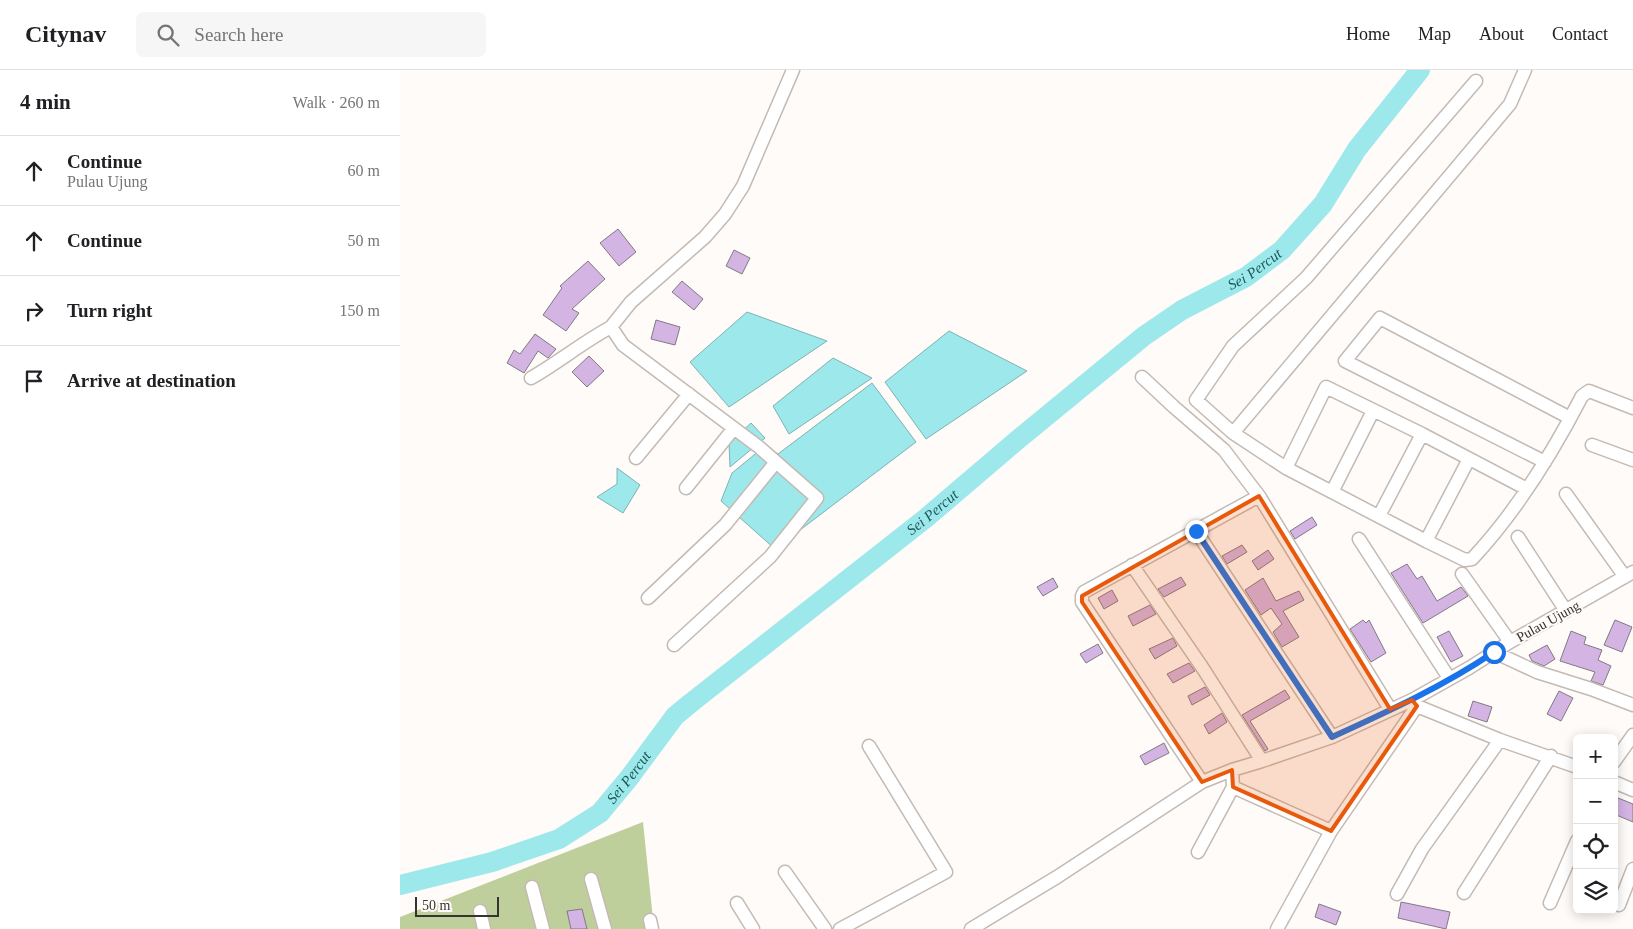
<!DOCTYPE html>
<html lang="en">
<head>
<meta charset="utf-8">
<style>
  :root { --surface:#fff; --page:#f6f6f6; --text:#202124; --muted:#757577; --line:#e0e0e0 }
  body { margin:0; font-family:"Times New Roman",serif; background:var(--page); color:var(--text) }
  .controls { position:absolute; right:15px; bottom:15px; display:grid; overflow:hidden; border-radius:8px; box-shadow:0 2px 12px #0003 }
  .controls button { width:45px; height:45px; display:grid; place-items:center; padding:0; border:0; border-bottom:1px solid var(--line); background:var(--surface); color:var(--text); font:25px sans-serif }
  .scale { position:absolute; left:15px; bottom:12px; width:84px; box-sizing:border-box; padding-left:5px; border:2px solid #373330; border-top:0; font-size:14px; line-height:18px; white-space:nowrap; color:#373330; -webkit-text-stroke:4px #fffbf8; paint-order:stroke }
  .stop { position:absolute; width:15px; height:15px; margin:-11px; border:4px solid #1a73e8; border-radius:50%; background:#fff }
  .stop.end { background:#1a73e8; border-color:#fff; box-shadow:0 1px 5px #0008 }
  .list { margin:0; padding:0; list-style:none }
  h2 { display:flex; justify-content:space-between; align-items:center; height:65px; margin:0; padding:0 20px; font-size:21px }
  h2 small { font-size:16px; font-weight:400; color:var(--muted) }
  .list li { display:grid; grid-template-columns:32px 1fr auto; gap:15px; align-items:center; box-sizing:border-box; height:70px; padding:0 20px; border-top:1px solid var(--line) }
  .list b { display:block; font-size:19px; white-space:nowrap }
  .list p { margin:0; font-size:16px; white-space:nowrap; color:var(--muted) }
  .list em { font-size:16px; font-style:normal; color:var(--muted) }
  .icon { flex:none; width:28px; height:28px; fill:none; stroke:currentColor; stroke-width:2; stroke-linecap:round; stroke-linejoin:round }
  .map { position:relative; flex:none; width:1233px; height:859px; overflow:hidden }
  header { display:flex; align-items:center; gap:30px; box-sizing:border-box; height:70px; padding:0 25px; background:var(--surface); border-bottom:1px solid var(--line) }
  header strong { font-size:24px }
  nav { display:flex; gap:28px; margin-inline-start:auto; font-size:18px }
  .search { width:350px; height:45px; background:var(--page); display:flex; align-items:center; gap:12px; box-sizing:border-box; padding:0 18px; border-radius:8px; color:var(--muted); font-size:19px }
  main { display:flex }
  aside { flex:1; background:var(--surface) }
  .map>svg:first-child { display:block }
  .green { fill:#bfcf9c }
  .water { fill:#9de8eb; stroke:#7eb2b3 }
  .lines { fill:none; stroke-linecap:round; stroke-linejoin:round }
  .river { stroke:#9de8eb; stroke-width:20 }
  .building { fill:#d3b4e3; stroke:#807a83 }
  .street-casing { stroke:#c4bab4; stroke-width:15 }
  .street { stroke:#fff; stroke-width:12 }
  .route { stroke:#1a73e8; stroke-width:6 }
  .marked { fill:#e8590c; fill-opacity:0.2; stroke:#e8590c; stroke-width:4; stroke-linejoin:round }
  .labels { text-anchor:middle; stroke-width:4; stroke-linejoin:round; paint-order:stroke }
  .street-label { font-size:14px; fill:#373330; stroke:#fffbf8 }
  .water-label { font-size:15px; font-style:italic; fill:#19595b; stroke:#fffbf8 }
</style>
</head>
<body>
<header>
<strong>Citynav</strong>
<div class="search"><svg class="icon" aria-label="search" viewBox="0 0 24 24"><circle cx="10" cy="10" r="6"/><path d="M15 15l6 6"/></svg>Search here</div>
<nav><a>Home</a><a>Map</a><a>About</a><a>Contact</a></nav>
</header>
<main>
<aside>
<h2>4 min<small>Walk · 260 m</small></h2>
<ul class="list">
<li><svg class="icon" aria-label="ahead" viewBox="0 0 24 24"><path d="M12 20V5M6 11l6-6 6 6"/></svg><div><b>Continue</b><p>Pulau Ujung</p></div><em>60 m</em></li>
<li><svg class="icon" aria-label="ahead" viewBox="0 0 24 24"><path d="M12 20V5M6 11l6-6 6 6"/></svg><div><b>Continue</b></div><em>50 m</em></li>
<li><svg class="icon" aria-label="right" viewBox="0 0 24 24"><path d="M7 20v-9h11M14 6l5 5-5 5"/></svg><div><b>Turn right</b></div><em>150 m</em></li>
<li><svg class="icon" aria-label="arrive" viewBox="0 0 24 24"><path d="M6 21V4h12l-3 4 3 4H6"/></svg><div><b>Arrive at destination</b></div></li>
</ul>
</aside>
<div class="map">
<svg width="1233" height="859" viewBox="0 0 1233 859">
  <rect width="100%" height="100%" fill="#fffbf8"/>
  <path class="green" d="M243,752L254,859H0V847Z"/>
  <path class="water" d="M347,242L427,271L329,337L290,292Z
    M549,261L627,301L526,369L485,312Z
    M433,288L472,308L389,364L373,336Z
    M472,313L516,372L375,479L321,431L332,403L365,376L378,384Z
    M351,353L365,368L330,397L329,373Z
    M217,398L240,415L223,443L197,427L217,414Z"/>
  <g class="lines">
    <path class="river" id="s1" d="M0,815L92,792L159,769L200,743L229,708L275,646L292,632L526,448L615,372L744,266L782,240L846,207L882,180L923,134L957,79L1020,0"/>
  </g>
  <path class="building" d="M218,159L236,182L219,196L200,173Z
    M334,180L350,188L342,204L326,196Z
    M188,191L205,209L172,239L179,243L166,261L143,245L162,218L160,216Z
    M282,211L303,229L294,240L272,222Z
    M256,250L280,257L275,275L251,269Z
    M135,264L156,279L148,288L138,281L124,303L107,293L114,280L120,284Z
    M189,286L204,301L187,317L172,302Z
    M912,447L917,455L895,469L890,461Z
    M842,475L847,482L827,494L822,486Z
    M868,480L874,489L858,500L852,491Z
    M1007,494L1017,509L1022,506L1037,531L1061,517L1068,526L1023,553L991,503Z
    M781,507L786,515L764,527L758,519Z
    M653,508L658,517L643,526L637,517Z
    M863,508L876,531L899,521L904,530L883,541L899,567L882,577L873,562L882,554L871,538L861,545L845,520Z
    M712,520L718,531L704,539L698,528Z
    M750,535L756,544L733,556L728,546Z
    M963,550L966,553L969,550L986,583L971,592L950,559Z
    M1215,550L1232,557L1222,582L1204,575Z
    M1049,561L1063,586L1051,592L1037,567Z
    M1171,561L1186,567L1184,574L1202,580L1198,590L1211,596L1203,615L1191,611L1195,602L1160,591Z
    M773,568L777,576L755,589L749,579Z
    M698,574L703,583L686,593L680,584Z
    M1147,575L1155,589L1144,596L1132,591L1129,585Z
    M789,593L795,601L773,613L767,604Z
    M805,617L810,625L792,635L788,626Z
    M885,620L890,628L850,651L868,679L865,681L842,645Z
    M1159,621L1173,628L1161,651L1147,644Z
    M1073,631L1092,637L1087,652L1068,646Z
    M822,643L827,652L809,664L804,655Z
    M764,673L769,683L745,695L740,686Z
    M1218,728L1233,734V752L1214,744V736Z
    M1001,832L1050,842L1046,859L998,848Z
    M919,834L941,842L936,855L915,847Z
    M182,839L187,859H171L167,841Z"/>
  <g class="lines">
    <g class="street-casing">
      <path id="street" d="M742,307L774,337L824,380L859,426L990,639
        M131,308C159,292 183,272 211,257
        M833,363L1110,34L1125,0
        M1192,375L1233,390
        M236,388L289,324
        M1145,392L945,291L980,248L1170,348
        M886,398L833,363L796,330L833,276L906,208L1076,11
        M286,418L334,358
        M1127,419L1022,364L926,317L886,398L1026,471L1065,490L1072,489C1117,441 1152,384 1182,326L1189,321L1233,338
        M932,422L973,341
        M1166,424L1225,507
        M979,446L1022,364
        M796,461L932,667
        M1118,467L1166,541
        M959,469L1049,608
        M1026,471L1069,389
        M732,495L802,597L862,691
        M1062,504L1110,572
        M248,528L325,455L376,392
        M274,575L370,487L417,428L359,377L223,275L211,257L231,232L305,167L325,144L343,116L393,0
        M1094,582L1137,602L1191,619L1233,635
        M1012,630L1017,636L1100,670L1177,697
        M1214,692L1233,665
        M832,700L833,717L931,761
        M802,712L682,532V526L684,522L859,426
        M1214,712L1233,720
        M798,782L833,717
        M385,802L425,859
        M191,809L205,859
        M132,817L143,859
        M1064,823L1151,686
        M997,824L1022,779L1100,670
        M337,833L353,859
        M1150,833L1177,771
        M1219,835L1233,799
        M80,841L84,859
        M250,850L252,859
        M440,859L546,802L469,676
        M571,859L657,807L802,712L832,700L862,691L932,667L1012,630L1069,598L1110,572L1233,502
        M877,859L931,761L1017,636"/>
    </g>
    <use href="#street" class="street"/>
  </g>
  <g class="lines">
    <path class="route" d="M796,461L932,667C987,642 1044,616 1094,582"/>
  </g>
  <path class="marked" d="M859,426L990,639L1012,630L1017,636L931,761L833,717L832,700L802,712L682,532V526Z"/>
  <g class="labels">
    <g class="street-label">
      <text transform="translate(1148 551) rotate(-29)" y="5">Pulau Ujung</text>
    </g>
    <g class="water-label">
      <text dy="5" stroke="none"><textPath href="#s1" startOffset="1070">Sei Percut</textPath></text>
      <text dy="5" stroke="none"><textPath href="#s1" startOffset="665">Sei Percut</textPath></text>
      <text dy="5" stroke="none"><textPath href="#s1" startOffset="260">Sei Percut</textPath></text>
    </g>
  </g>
</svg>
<div class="controls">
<button>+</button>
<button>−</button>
<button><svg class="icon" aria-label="locate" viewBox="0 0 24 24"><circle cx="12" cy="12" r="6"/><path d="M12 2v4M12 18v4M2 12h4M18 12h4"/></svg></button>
<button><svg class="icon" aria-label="layers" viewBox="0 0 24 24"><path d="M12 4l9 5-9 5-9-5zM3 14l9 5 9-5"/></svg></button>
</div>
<div class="scale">50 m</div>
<div class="stop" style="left:1094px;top:582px"></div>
<div class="stop end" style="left:796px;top:461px"></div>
</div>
</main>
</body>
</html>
